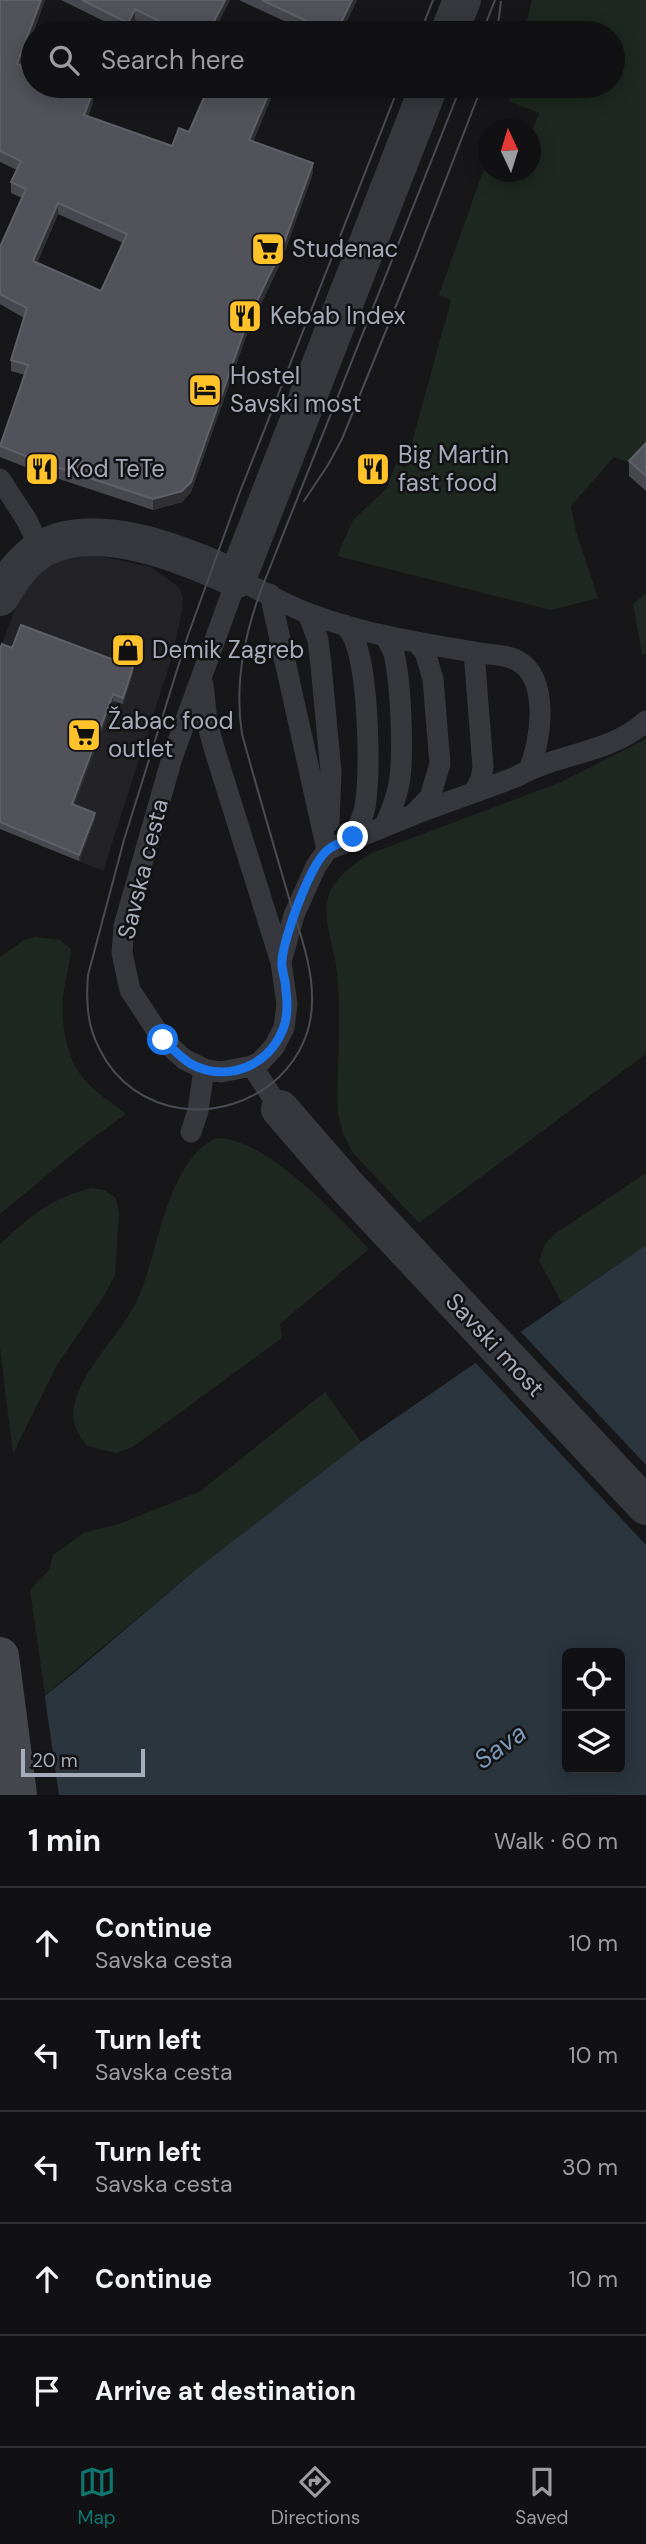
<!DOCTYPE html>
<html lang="en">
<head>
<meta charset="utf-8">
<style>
  :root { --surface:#111013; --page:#1e1e21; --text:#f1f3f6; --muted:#9c9da0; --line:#303033; --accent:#0f766e }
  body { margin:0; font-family:"DM Sans",sans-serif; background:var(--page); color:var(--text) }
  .controls { position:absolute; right:21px; bottom:21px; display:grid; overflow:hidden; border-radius:10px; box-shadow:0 4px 18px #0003 }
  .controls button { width:63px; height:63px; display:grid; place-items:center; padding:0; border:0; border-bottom:2px solid var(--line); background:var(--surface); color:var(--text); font:35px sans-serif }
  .compass { position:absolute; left:478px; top:119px; width:63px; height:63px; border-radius:50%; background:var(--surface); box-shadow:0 4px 18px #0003; rotate:356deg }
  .scale { position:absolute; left:21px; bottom:18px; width:124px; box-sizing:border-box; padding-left:7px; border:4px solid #a7acba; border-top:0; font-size:19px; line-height:24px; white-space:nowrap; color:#a7acba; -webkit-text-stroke:5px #121114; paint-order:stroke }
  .stop { position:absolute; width:21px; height:21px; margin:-16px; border:5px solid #1a73e8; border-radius:50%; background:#fff }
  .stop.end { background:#1a73e8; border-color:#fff; box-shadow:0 2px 7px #0008 }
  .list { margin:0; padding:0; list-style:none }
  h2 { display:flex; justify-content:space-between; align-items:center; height:91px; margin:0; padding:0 28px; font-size:30px }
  h2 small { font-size:23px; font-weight:400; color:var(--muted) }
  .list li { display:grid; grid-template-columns:46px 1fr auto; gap:21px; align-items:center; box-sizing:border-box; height:112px; padding:0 28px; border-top:2px solid var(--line) }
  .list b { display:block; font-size:26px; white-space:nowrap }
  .list p { margin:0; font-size:23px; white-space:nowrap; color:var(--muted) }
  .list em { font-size:23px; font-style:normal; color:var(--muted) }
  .icon { flex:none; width:38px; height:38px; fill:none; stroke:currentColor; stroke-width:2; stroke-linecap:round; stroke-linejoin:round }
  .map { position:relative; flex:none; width:646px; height:1795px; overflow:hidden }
  .search { position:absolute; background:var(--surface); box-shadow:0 4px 18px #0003; left:21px; right:21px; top:21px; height:77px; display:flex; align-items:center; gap:18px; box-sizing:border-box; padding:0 24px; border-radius:38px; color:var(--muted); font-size:26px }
  .sheet { height:651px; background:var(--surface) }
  nav { display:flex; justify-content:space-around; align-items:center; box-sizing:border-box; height:98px; border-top:2px solid var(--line); background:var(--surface); font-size:19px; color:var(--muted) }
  nav a { display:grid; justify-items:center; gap:4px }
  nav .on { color:var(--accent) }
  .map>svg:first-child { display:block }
  .built { fill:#232226 }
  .green { fill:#1e2720 }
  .water { fill:#2b353e; fill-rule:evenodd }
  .pier { fill:#171619 }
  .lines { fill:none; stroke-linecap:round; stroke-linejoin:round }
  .lane { stroke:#37383e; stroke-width:21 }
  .street { stroke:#37383e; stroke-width:38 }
  .secondary { stroke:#45474f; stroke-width:38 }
  .tram { stroke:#4a4c54; stroke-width:2 }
  .wall { fill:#47484e; fill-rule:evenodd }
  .shaded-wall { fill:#303034 }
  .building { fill:#52535a; stroke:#5f6169; stroke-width:2; fill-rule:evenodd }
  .route { stroke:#1a73e8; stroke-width:9 }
  .labels { text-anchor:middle; stroke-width:5; stroke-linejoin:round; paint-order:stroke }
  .poi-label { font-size:24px; fill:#a7acba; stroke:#121114; text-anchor:start }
  .street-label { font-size:24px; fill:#a7acba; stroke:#121114 }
  .water-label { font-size:26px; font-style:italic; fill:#7b99b9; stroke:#121114 }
</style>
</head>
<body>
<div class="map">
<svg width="646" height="1795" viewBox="0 0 646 1795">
  <rect width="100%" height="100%" fill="#171619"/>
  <path class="built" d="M94,555L151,567L180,588L183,598L182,612L171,660L103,871L0,829V649L21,594L41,572L67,557Z"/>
  <path class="green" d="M532,0H646V455L635,465L614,457L571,506L576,532L598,598L551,610L337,556L353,520L387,488L396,463L405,468L451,300L439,295L488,157L489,172H530L531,134L539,113L509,101L512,86H613V33H524Z
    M646,593V654L642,655L633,604Z
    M646,739V1054L419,1223L353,1153L343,1134L338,1115C336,1068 342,1020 337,973C335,949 322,922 328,898C332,879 356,862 372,853L561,782Z
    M36,937L60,940L71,949C70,965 65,981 63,997C61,1021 66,1056 81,1075C93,1091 111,1102 126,1114L86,1143L0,1214V957L24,940Z
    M216,1138C267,1138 336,1214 369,1249L280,1324L282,1338L133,1447L116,1453L87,1446C78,1434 71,1424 74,1407C78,1374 121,1334 136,1302C160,1254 164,1164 216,1138Z
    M646,1173V1245L562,1303L539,1261L545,1244L556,1233Z
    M91,1188L104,1190L116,1198L119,1214L115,1275L104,1296L57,1365L13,1454L0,1348V1244C31,1216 49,1199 91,1188Z
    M325,1392L361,1442L194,1571L45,1695L30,1590L49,1570L53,1555L85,1532L116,1525L199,1492Z"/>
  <path class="water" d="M646,1245V1795H0V1731L75,1672L194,1571L361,1442ZM567,1653H620V1769H567Z"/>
  <path class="pier" d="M518,1329L646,1465V1545L473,1360Z
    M44,1691L59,1795H0V1727Z"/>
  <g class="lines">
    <path class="lane" d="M0,479L26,519L41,549
      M270,594L327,850
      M308,613L318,640L321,665L331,772L329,822
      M345,625C350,631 354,636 356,644C368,679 371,769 365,807C363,818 358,827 353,837
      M384,635C388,641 392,647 394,654C401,683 404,756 399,784C396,799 391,812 385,825
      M474,652C487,655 507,654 518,661C550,679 541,742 529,769
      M203,685L207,722L214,748L281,962
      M475,791L481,779L483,767L474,652C419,643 363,634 310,614C285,605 261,590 237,579L172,758L124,926L122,953L130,990L163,1040L184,1059L204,1069L221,1072L252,1066L260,1062L274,1047L284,1028L287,1004L281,962L294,915L316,866L327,850L415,814L516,777C557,753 610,754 646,721
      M416,812L430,797L440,764L433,679L425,652L417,643
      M252,1066L280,1109
      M191,1132L198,1111L204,1069"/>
    <path class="street" d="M449,33L462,0
      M0,597C11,578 23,560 42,549C97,518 185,555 237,579L429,86
      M280,1109L345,1184L646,1506"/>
    <path class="secondary" d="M0,1656L18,1795"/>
    <path class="tram" d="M420,33L433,0
      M482,33L495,0
      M497,33L501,2
      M399,86L238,497L187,638L124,840L88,975C86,1001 87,1025 99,1048C133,1119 224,1128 279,1077C300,1057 312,1030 312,1001C313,966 299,931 289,898C273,843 257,789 242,734C234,684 244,636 261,590L461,86
      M304,501L328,465L342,439L415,259L482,86"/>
  </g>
  <path class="wall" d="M0,0H45L21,66L93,103L88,116L172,146L189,132L272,96L253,142L313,173L281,262L248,331L191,492L182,502L153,510L38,472L0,457V446L25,375L11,371V360L24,318L0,304V247L22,198L11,193V182L17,170L0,162ZM58,214L123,243L101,291L37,263Z
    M61,0H230L213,33H162L135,20L128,33Z
    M239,0H357L341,33H310Z
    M646,443V491L629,476V461Z
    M12,648L133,673L123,704L113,701L74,805L95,819L79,861L0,829V649Z"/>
  <path class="shaded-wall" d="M41,0H45L17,75V64Z
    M225,0H230L213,33H208Z
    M352,0H357L341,33H336Z
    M135,9V20L128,33V23Z
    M272,86V96L249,151V140Z
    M93,92V103L84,125V115Z
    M313,163V173L281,262L248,331L191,492L182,502L153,510V499L248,320Z
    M58,203V214L33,272V261Z
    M133,667V673L123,704V698Z
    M113,694V701L72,810V804Z
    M95,813V819L79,861V855Z"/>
  <path class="building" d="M0,0H41L17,64L33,70V86H75L93,92L84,115L172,146L179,128L189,132L209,86H272L249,140L313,163L281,251L248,320L191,482L182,491L153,499L38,461L0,446L28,365L11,360L27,308L0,294V247L26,189L11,182L21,161L0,151ZM58,203L127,234L101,291L33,261Z
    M82,0H225L208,33H183L135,9L128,23Z
    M262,0H352L336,33H332Z
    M646,443V476L629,461Z
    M21,625L133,667L123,698L113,694L72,804L95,813L79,855L0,822V649L2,644L12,648Z"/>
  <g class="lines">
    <path class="route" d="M163,1040C172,1048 181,1058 191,1064C227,1083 269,1066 283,1029C289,1015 287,997 285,982C284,975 281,967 282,961C283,939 311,861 329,849C335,844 345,841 353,837"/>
  </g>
  <defs>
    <g id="supermarket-square" transform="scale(1.75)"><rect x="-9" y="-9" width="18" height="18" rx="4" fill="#ffc228" stroke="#121114"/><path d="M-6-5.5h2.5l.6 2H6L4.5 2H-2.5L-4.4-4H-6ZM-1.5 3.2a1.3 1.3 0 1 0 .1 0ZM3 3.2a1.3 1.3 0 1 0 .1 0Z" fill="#111"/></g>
    <g id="restaurant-square" transform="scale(1.75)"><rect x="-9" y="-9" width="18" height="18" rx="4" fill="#ffc228" stroke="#121114"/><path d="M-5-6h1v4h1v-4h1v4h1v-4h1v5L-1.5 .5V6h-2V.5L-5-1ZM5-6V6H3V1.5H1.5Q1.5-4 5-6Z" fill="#111"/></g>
    <g id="hotel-square" transform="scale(1.75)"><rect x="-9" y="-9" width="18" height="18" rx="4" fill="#ffc228" stroke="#121114"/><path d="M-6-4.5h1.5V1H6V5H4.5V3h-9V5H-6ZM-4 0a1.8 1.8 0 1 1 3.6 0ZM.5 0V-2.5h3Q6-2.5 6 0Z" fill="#111"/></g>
    <g id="shop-square" transform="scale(1.75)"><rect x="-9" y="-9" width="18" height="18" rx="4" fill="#ffc228" stroke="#121114"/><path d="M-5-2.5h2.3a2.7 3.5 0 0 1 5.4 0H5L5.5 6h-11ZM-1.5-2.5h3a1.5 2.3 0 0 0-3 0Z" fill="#111"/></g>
  </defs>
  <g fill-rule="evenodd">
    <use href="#supermarket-square" x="268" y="249"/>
    <use href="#restaurant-square" x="245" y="316"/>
    <use href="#hotel-square" x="205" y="390"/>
    <use href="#restaurant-square" x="42" y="469"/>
    <use href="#restaurant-square" x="373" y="469"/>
    <use href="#shop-square" x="128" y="650"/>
    <use href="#supermarket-square" x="84" y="735"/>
  </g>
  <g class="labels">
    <g class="poi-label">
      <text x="292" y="257">Studenac</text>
      <text x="270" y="324">Kebab Index</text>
      <text x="230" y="384">Hostel<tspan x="230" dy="28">Savski most</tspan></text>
      <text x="398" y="463">Big Martin<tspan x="398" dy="28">fast food</tspan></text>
      <text x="66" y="477">Kod TeTe</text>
      <text x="152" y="658">Demik Zagreb</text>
      <text x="108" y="729">Žabac food<tspan x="108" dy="28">outlet</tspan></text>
    </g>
    <g class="street-label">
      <text transform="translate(143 869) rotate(-76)" y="8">Savska cesta</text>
      <text transform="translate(495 1345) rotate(47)" y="8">Savski most</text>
    </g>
    <g class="water-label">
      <text transform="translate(500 1746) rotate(-36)" y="9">Sava</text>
    </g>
  </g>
</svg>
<div class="controls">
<button><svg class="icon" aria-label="locate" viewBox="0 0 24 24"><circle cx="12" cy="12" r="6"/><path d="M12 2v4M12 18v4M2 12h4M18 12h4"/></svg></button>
<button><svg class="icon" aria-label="layers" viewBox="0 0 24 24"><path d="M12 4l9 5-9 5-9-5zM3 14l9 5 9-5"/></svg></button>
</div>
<svg class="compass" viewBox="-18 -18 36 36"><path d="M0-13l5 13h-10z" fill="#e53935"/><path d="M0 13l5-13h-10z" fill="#9c9da0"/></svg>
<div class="scale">20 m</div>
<div class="stop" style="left:163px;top:1040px"></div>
<div class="stop end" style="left:353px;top:837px"></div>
<div class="search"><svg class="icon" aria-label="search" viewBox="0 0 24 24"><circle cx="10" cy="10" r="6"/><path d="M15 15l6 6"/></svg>Search here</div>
</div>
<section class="sheet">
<h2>1 min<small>Walk · 60 m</small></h2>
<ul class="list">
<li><svg class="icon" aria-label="ahead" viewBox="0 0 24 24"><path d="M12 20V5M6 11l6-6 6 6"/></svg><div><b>Continue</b><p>Savska cesta</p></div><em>10 m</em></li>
<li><svg class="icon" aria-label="left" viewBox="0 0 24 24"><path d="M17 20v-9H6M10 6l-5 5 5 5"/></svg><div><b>Turn left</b><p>Savska cesta</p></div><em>10 m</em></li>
<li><svg class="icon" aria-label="left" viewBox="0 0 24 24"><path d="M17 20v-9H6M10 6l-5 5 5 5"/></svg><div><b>Turn left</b><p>Savska cesta</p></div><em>30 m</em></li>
<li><svg class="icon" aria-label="ahead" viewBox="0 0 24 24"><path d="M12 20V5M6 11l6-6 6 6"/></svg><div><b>Continue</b></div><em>10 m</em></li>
<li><svg class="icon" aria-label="arrive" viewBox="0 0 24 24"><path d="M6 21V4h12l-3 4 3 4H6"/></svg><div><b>Arrive at destination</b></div></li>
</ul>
</section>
<nav>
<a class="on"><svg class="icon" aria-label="map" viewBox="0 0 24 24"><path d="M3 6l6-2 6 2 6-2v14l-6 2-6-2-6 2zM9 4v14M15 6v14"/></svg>Map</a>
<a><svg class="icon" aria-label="directions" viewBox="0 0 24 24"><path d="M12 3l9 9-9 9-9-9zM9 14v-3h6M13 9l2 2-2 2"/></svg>Directions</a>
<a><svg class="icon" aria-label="saved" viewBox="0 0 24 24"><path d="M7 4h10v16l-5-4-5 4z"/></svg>Saved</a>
</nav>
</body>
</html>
